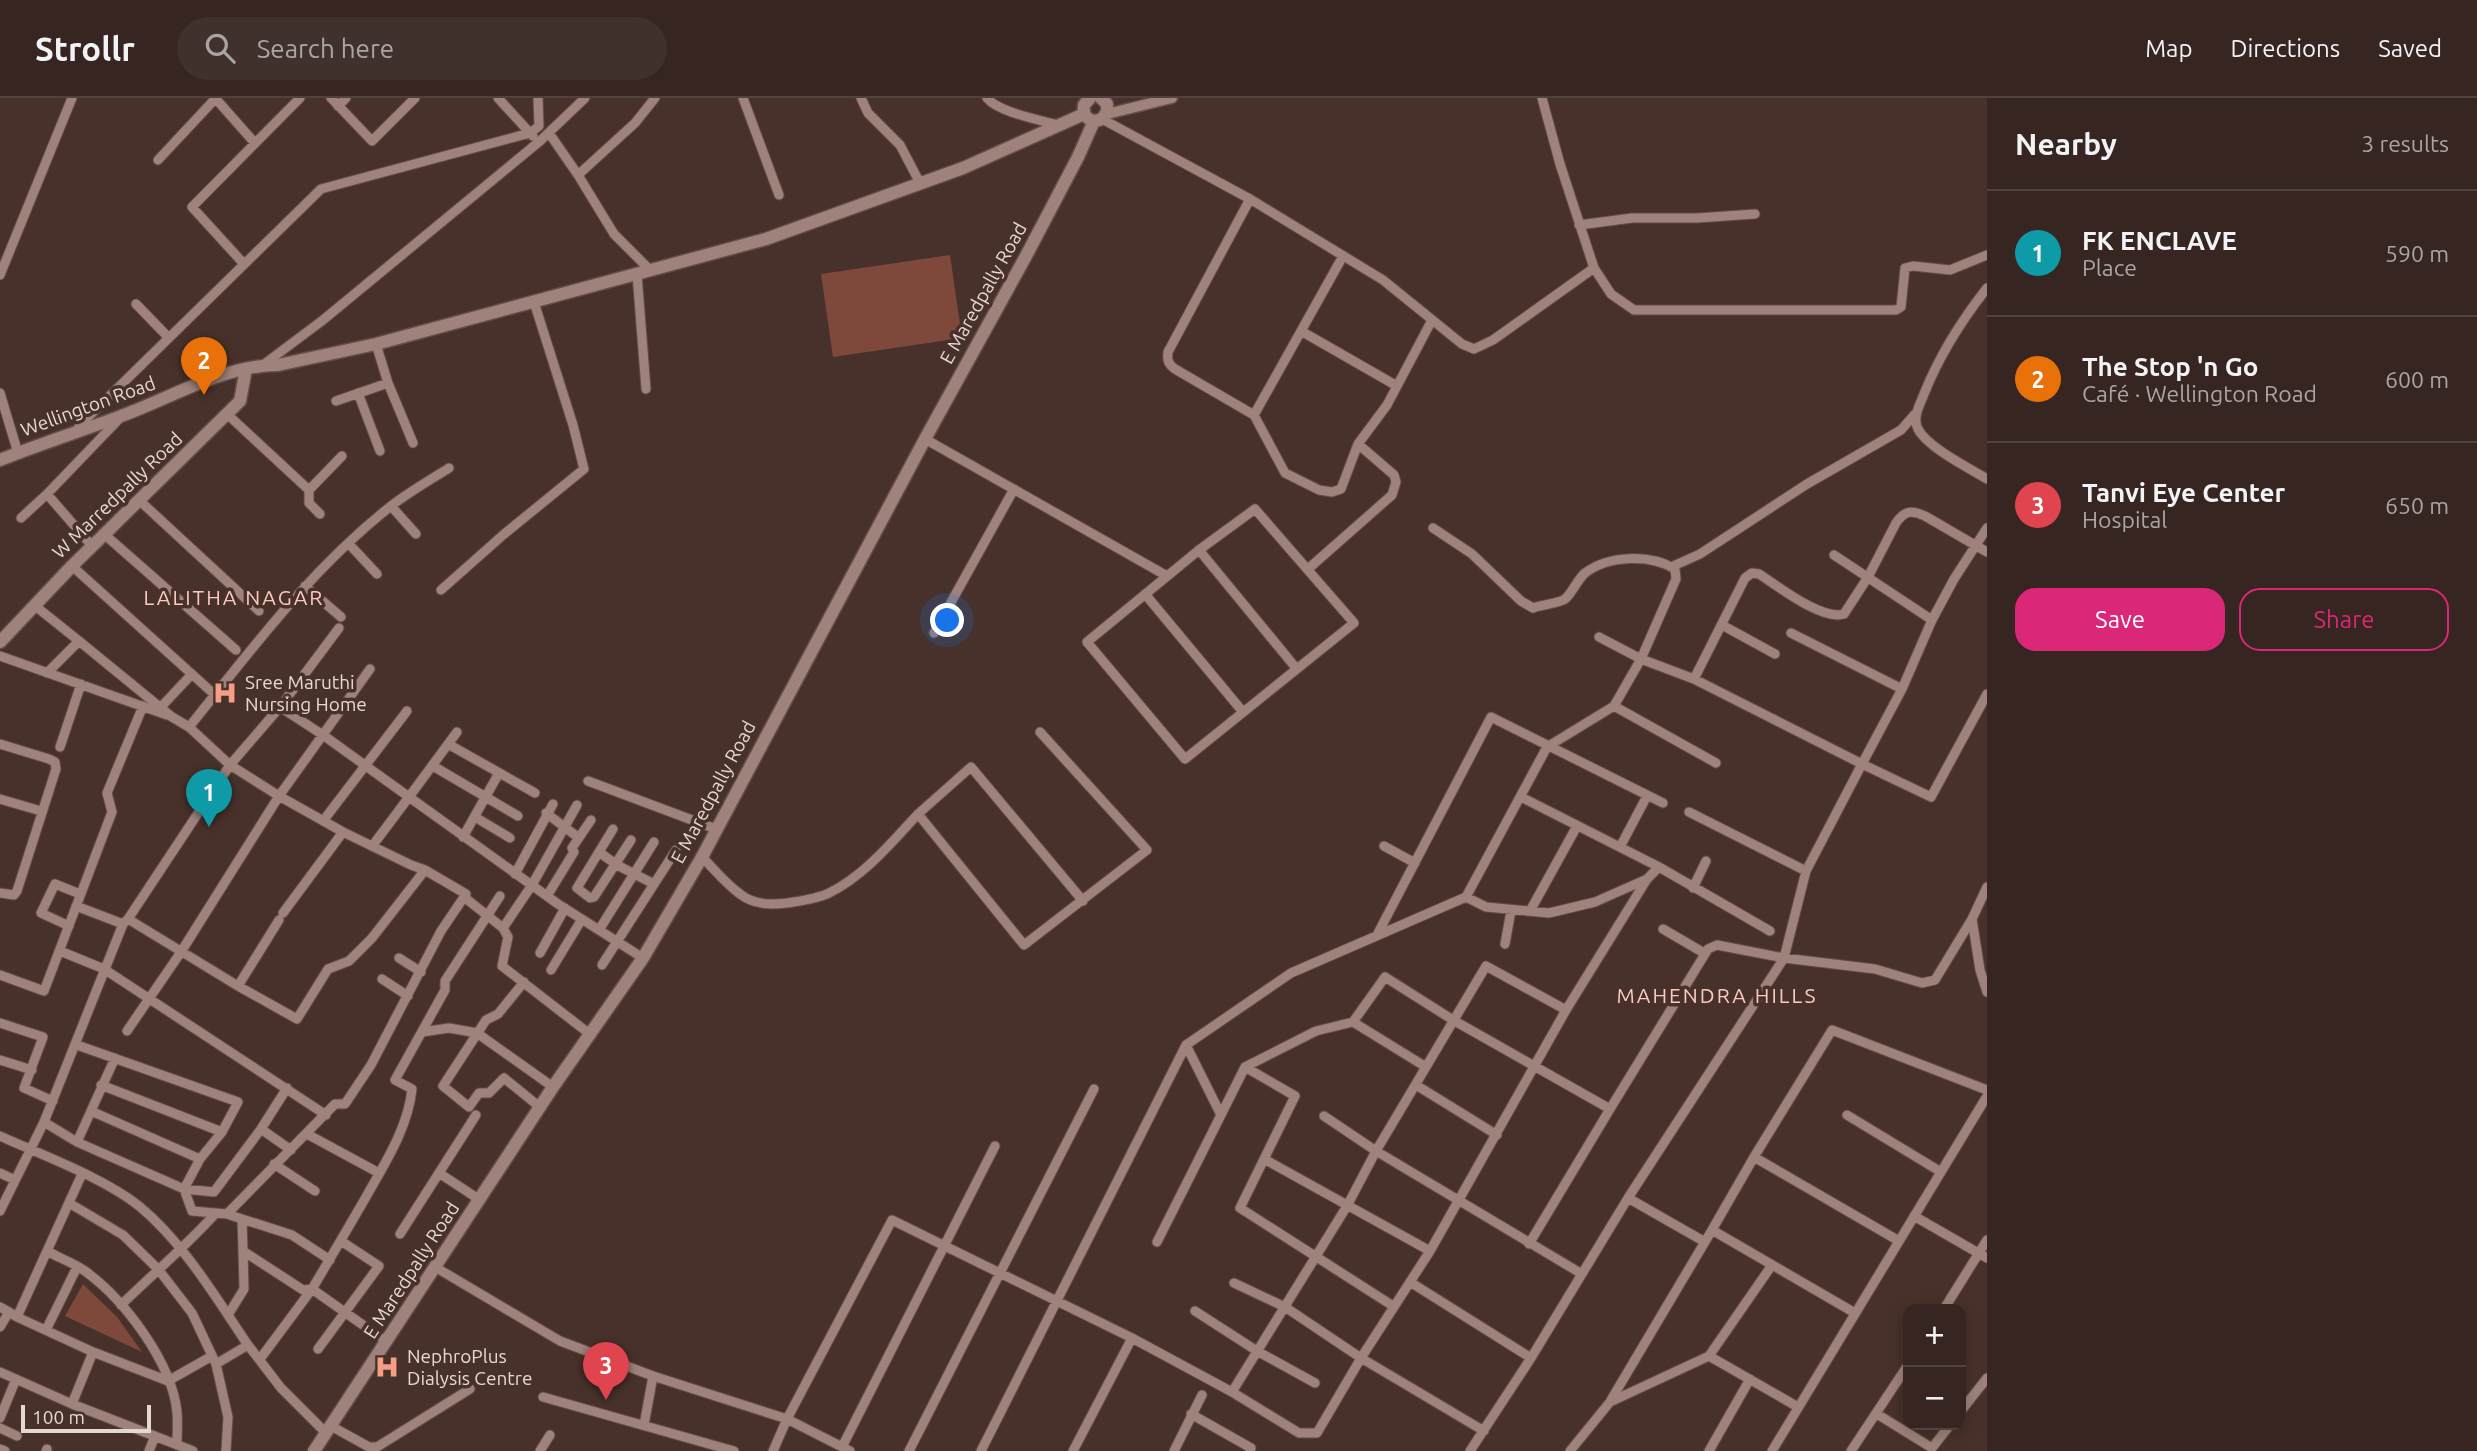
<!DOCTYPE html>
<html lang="en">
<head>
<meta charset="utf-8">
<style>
  :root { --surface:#362520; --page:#41312d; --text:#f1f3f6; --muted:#aaa5a5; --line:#50423e; --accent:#db2777 }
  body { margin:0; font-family:Ubuntu,sans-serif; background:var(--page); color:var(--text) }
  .controls { position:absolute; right:21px; bottom:21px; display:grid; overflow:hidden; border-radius:14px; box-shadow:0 4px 18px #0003 }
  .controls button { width:63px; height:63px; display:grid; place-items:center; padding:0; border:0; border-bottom:2px solid var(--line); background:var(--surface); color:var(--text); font:35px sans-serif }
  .scale { position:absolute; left:21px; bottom:18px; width:130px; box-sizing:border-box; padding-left:7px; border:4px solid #e7d7d3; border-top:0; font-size:19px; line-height:24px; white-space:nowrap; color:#e7d7d3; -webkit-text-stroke:5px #48312a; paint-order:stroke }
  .you { position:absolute; left:948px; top:523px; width:24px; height:24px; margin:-18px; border:5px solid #fff; border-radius:50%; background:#1a73e8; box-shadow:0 0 0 10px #1a73e833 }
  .badge { display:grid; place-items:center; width:46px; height:46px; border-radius:50%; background:var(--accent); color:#fff; font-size:23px; font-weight:700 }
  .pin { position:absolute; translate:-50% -58px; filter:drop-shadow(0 2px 4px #0008) }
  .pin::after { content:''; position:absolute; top:37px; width:24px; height:21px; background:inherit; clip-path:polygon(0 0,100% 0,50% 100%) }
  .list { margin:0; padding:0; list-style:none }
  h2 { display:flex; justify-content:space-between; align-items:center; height:91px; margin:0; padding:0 28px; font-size:30px }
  h2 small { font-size:23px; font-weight:400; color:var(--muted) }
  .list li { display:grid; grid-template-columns:46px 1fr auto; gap:21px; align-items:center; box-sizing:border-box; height:126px; padding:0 28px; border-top:2px solid var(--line) }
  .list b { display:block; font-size:26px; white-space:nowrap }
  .list p { margin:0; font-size:23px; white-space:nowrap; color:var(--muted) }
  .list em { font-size:23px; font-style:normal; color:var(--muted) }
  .actions { display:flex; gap:14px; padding:21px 28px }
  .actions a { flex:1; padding:16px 0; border:2px solid var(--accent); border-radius:21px; text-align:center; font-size:24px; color:var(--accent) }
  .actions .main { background:var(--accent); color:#fff }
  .icon { flex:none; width:38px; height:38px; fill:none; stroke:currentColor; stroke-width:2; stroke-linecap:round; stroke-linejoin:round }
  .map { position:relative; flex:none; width:1987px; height:1353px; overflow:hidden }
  header { display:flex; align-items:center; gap:42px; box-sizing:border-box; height:98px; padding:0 35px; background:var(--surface); border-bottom:2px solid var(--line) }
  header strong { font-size:33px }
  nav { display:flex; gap:38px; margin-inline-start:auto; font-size:24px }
  .search { width:490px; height:63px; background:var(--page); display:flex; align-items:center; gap:18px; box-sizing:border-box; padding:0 24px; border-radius:38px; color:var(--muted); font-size:26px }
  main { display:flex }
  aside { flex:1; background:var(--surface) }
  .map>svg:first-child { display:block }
  .green { fill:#7e493b }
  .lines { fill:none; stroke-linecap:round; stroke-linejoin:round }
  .minor-casing { stroke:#624d48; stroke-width:11 }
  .tertiary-casing { stroke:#624d48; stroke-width:13 }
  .secondary-casing { stroke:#624d48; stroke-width:15 }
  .minor { stroke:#9f827b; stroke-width:9 }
  .tertiary { stroke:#9f827b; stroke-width:10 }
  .secondary { stroke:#9f827b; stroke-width:12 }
  .labels { text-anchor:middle; stroke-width:7; stroke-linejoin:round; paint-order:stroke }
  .street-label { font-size:19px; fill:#e7d7d3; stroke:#48312a }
  .poi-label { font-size:19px; fill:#e7d7d3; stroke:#48312a; text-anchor:start }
  .neighbourhood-label { font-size:21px; letter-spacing:2px; fill:#fccabd; stroke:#48312a }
</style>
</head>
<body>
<header>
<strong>Strollr</strong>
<div class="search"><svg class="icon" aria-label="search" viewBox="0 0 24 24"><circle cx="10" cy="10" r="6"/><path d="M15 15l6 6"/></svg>Search here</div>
<nav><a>Map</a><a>Directions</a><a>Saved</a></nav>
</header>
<main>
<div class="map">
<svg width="1987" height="1353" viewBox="0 0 1987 1353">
  <rect width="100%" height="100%" fill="#48312a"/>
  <path class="green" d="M950,157L962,240L833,259L821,176Z
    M83,1186L117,1219L142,1254L65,1218Z"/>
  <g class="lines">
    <g class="minor-casing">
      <path id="minor" d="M331,0L372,43L415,0
        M743,0L779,97
        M861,0L868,15L900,47L920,85
        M987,0C998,14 1040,22 1058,27
        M216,1L254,44
        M338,8L346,0
        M1102,21L1250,101L1383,182L1462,246L1474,251L1493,242L1594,170L1560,66L1542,0
        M549,35L578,77L635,25L655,0
        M533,38L530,35L539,28L538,0
        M158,62L216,0
        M578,77L614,136L651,173
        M1250,101L1168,254C1167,262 1168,266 1175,271L1254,317
        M1579,127L1632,120H1697L1755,116
        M1343,158L1254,317L1285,375L1319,392L1332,394L1341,391L1358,346L1387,307L1432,222
        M244,166L192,109L300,0
        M1594,170L1611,196L1634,212H1896L1901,209L1905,170L1913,168L1950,172L1987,157
        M637,176L646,291
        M0,177L72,0
        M1987,190C1961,223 1940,256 1924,296C1920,307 1912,319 1918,331C1927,349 1969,370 1987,381
        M136,206L169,240
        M1301,233L1397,288
        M376,246L388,285L413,345
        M263,267L323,222L540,43L585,0
        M0,295L18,355
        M358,295L380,353
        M336,303L388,285
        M227,316L309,392V405L320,416
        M76,334L81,326L321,91L530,35L498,0
        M925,341L1167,478
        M309,392L342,358
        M47,396L121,319
        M140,403L259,513
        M391,408L416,436
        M1255,411L1354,525L1185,661L1087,544L1199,452Z
        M21,420L47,396L92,448
        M1987,430L1954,481L1932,522L1902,591L1862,666L1931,699L1987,596
        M104,436L236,552
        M349,446L377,476
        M1199,452L1296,570
        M1834,457L1932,522
        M72,468L215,597
        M1671,469L1700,456L1807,386L1901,332L1915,316
        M1308,471L1392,397L1396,384L1394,377L1358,346
        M305,488L341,519
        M441,492L503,437L584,371L573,327L534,204
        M1145,496L1243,614
        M34,507L79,543L47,575
        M1722,527L1775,556
        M339,530L280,609L323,637L409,699L373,747
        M934,535L1014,391
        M1791,535L1902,591
        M1599,539L1641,561L1694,581L1862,666L1806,773L1689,714
        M79,543L172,619L189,629C252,551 311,471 391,408C409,394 430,382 449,370
        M0,558L167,617
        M1694,581L1745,480L1752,475L1759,476C1778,488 1822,523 1844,516L1868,479L1896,425C1905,412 1912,412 1925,418L1987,454
        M1614,608L1716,665
        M161,609L192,576
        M189,629L230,667L279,698L343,734L411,767L425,772L466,796L441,833L371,967L345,1006H335L227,1116
        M457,634L409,699L558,806L643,860
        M0,646L49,661L55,664L56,671L17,793L14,797L0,795
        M448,646L535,695
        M60,649L81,586
        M433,668L518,718
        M588,683L716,731
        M1521,699L1659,769L1770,833
        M0,701L41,713
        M546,715L579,740
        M918,716L971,669L1083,803
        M475,719L510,740
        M323,723L407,613
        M613,731L577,790L590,800L594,799L631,742
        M463,739L499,675
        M1384,748L1415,765
        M1620,749L1647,698
        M599,754L617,767L654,786
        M702,759C714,771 726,786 740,796C754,807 771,807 787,805C800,803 817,801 829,795C864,778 892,744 918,716L1024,847L1147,752L1040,634
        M515,776L553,706
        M1987,789L1972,821L1980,872L1987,894
        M1693,790L1706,763
        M547,798L574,754L572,750L591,722
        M464,799L503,830L508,839L502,868L591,937
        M1466,799L1486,809L1549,815L1595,804L1647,781L1659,769
        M1530,813L1577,728
        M283,815L343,734
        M128,821L238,888
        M279,822L238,888L297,921L328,871L349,863L372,840L425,772
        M123,826L128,821L230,667L280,609
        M69,828L41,815L55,786L80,796
        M503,830L532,787L577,707
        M1663,831L1704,855
        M599,832L654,744
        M1377,837L1491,619L1663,705
        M1505,846L1511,813
        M60,853L104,871L326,1017
        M540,855L565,810
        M399,860L421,874
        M602,867L676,752
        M551,872L582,821
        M0,877L44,893L112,714L107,695L143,608
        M382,881L408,898
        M524,884L498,916L486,922L443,988L469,1009L479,995H489L504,980L541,1010
        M1353,924L1426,969
        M0,925L43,939L24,990L53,1003
        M127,933L181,854L279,698L370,571
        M422,934L449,930L477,935L553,989
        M77,947L238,1004L222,1034L200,1061L184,1091L192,1113L227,1116L242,1121L243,1153
        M1186,947L1291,875L1466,799L1547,649L1614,608L1641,561L1676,481L1675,471C1650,456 1609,457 1585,475C1577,482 1573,494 1565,501C1560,505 1541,507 1533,510L1521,503L1472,456L1433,430
        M0,962L32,972
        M1245,969L1316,933L1353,924L1385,879L1453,922L1610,1011L1529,1146
        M101,987L222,1034
        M1416,987L1497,1037
        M1610,1011L1708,851L1717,847L1784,860L1875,871L1922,885L1935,882L1972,821
        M91,1013L200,1061
        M1847,1017L1941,1074
        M1324,1018L1376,1053L1582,1176
        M44,1024L77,1044L184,1091L214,1094L261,1031L287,990
        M261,1031L291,1052
        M307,1036L379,1075
        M0,1038C42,1057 104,1080 139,1108C184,1145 216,1200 248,1247
        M77,1044L115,960
        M1754,1059L1832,932L1987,992
        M1264,1061L1430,1153
        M274,1066L315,1093
        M0,1075L15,1082
        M439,1075L480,1102
        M1628,1100L1705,1144
        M69,1105L123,1137L158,1171L192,1215L216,1266
        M0,1113L44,1024L123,826L76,808
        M1914,1118L1987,1160
        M242,1121L292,1137L330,1162
        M400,1136L476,1017
        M1157,1144L1221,1017
        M47,1153C59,1160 74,1165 85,1173C125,1202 172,1265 177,1314C178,1325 177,1336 177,1347
        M435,1169L560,1243L653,1278L787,1321L850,1353
        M1410,1184L1531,1260
        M1234,1185L1285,1209L1361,1260L1484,1333
        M121,1207C153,1176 186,1148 216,1115
        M0,1209L9,1214L0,1229
        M1944,1211L1987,1142
        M1195,1213L1257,1253L1315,1285
        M9,1214L17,1219L82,1076
        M1855,1215L1712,1132L1754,1059L1899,1143
        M228,1217L244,1191L243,1153L303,1192L312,1191L260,1261
        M17,1219L93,1254L168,1283L212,1258
        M46,1232L77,1169
        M387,1244L312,1191C330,1161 348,1130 366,1099C385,1065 408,1030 412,991L395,982L445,892V883L500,798
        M318,1251L379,1168L341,1143
        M1709,1258L1772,1167
        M0,1274L72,1306L193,1353
        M1232,1294L1347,1108L1376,1053L1486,868L1566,912
        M543,1299L734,1353
        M1611,1302L1712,1132
        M72,1306L93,1254
        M1961,1313L1987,1280
        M1191,1316L1251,1350L1250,1353
        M1877,1316L1932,1350L1950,1327
        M0,1320L16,1281
        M644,1327L653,1278
        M331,1328L369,1349H377L470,1291
        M0,1330L17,1338
        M842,1349L995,1048
        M0,1351L5,1353
        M46,1353L47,1351
        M149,1353L155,1338
        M226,1353L228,1319L216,1266L248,1247L281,1290L326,1335
        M540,1353L550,1337
        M773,1353L787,1321L892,1122L1132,1240L1232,1294L1299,1335H1317L1361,1260L1430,1153L1566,912L1647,781
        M909,1353L1094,991
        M981,1353L1186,947L1221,1017L1245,969L1295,998L1240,1110L1393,1208
        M1073,1353L1132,1240
        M1174,1353L1202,1297
        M1470,1353L1531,1260L1628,1100L1784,860L1806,773
        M1570,1353L1610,1304L1709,1258L1798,1309
        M1709,1353L1750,1281
        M1772,1353L1987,998
        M1851,1353L1908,1267"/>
    </g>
    <g class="tertiary-casing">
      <path id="tertiary" d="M1107,16L1172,0"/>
    </g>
    <g class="secondary-casing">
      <path id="secondary" d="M1090,0L1084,7C1082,19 1091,26 1102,21L1107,14V6L1101,0
        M0,362C40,346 81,333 121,318C171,300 224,267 278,267L376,246L766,141L963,70L1084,16
        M0,544L72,468L240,303L246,271
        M314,1353L553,989L643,860L702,759L925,341L1026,158L1078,59L1094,23"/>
    </g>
    <use href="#minor" class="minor"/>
    <use href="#tertiary" class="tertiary"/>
    <use href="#secondary" class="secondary"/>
  </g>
  <defs>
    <g id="hospital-bare" transform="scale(1.89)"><path d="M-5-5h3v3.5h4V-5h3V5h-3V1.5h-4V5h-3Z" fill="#f49e88" stroke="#48312a" stroke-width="2.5" paint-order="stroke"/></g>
  </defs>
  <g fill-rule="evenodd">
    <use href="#hospital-bare" x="225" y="595"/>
    <use href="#hospital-bare" x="387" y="1269"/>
  </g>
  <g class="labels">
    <g class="street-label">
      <text transform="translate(983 195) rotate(-61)" y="7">E Maredpally Road</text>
      <text transform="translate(88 308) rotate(-20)" y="7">Wellington Road</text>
      <text transform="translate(117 397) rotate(-44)" y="7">W Marredpally Road</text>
      <text transform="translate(713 694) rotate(-62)" y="7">E Maredpally Road</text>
      <text transform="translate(411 1172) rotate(-57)" y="7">E Maredpally Road</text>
    </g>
    <g class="poi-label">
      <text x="245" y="591">Sree Maruthi<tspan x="245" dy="22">Nursing Home</tspan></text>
      <text x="407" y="1265">NephroPlus<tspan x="407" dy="22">Dialysis Centre</tspan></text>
    </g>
    <g class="neighbourhood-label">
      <text x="234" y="507">LALITHA NAGAR</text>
      <text x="1717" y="905">MAHENDRA HILLS</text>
    </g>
  </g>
</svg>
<div class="controls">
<button>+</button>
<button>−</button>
</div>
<div class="scale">100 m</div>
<div class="you"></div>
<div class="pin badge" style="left:209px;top:729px;background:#0f9aa8">1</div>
<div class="pin badge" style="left:204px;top:297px;background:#e8710a">2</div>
<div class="pin badge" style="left:606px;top:1302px;background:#e0444e">3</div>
</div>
<aside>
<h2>Nearby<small>3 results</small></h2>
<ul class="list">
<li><span class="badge" style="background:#0f9aa8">1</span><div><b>FK ENCLAVE</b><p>Place</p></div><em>590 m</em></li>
<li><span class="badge" style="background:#e8710a">2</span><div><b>The Stop 'n Go</b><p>Café · Wellington Road</p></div><em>600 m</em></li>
<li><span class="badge" style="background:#e0444e">3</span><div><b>Tanvi Eye Center</b><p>Hospital</p></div><em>650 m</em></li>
</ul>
<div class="actions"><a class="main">Save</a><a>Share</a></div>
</aside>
</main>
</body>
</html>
